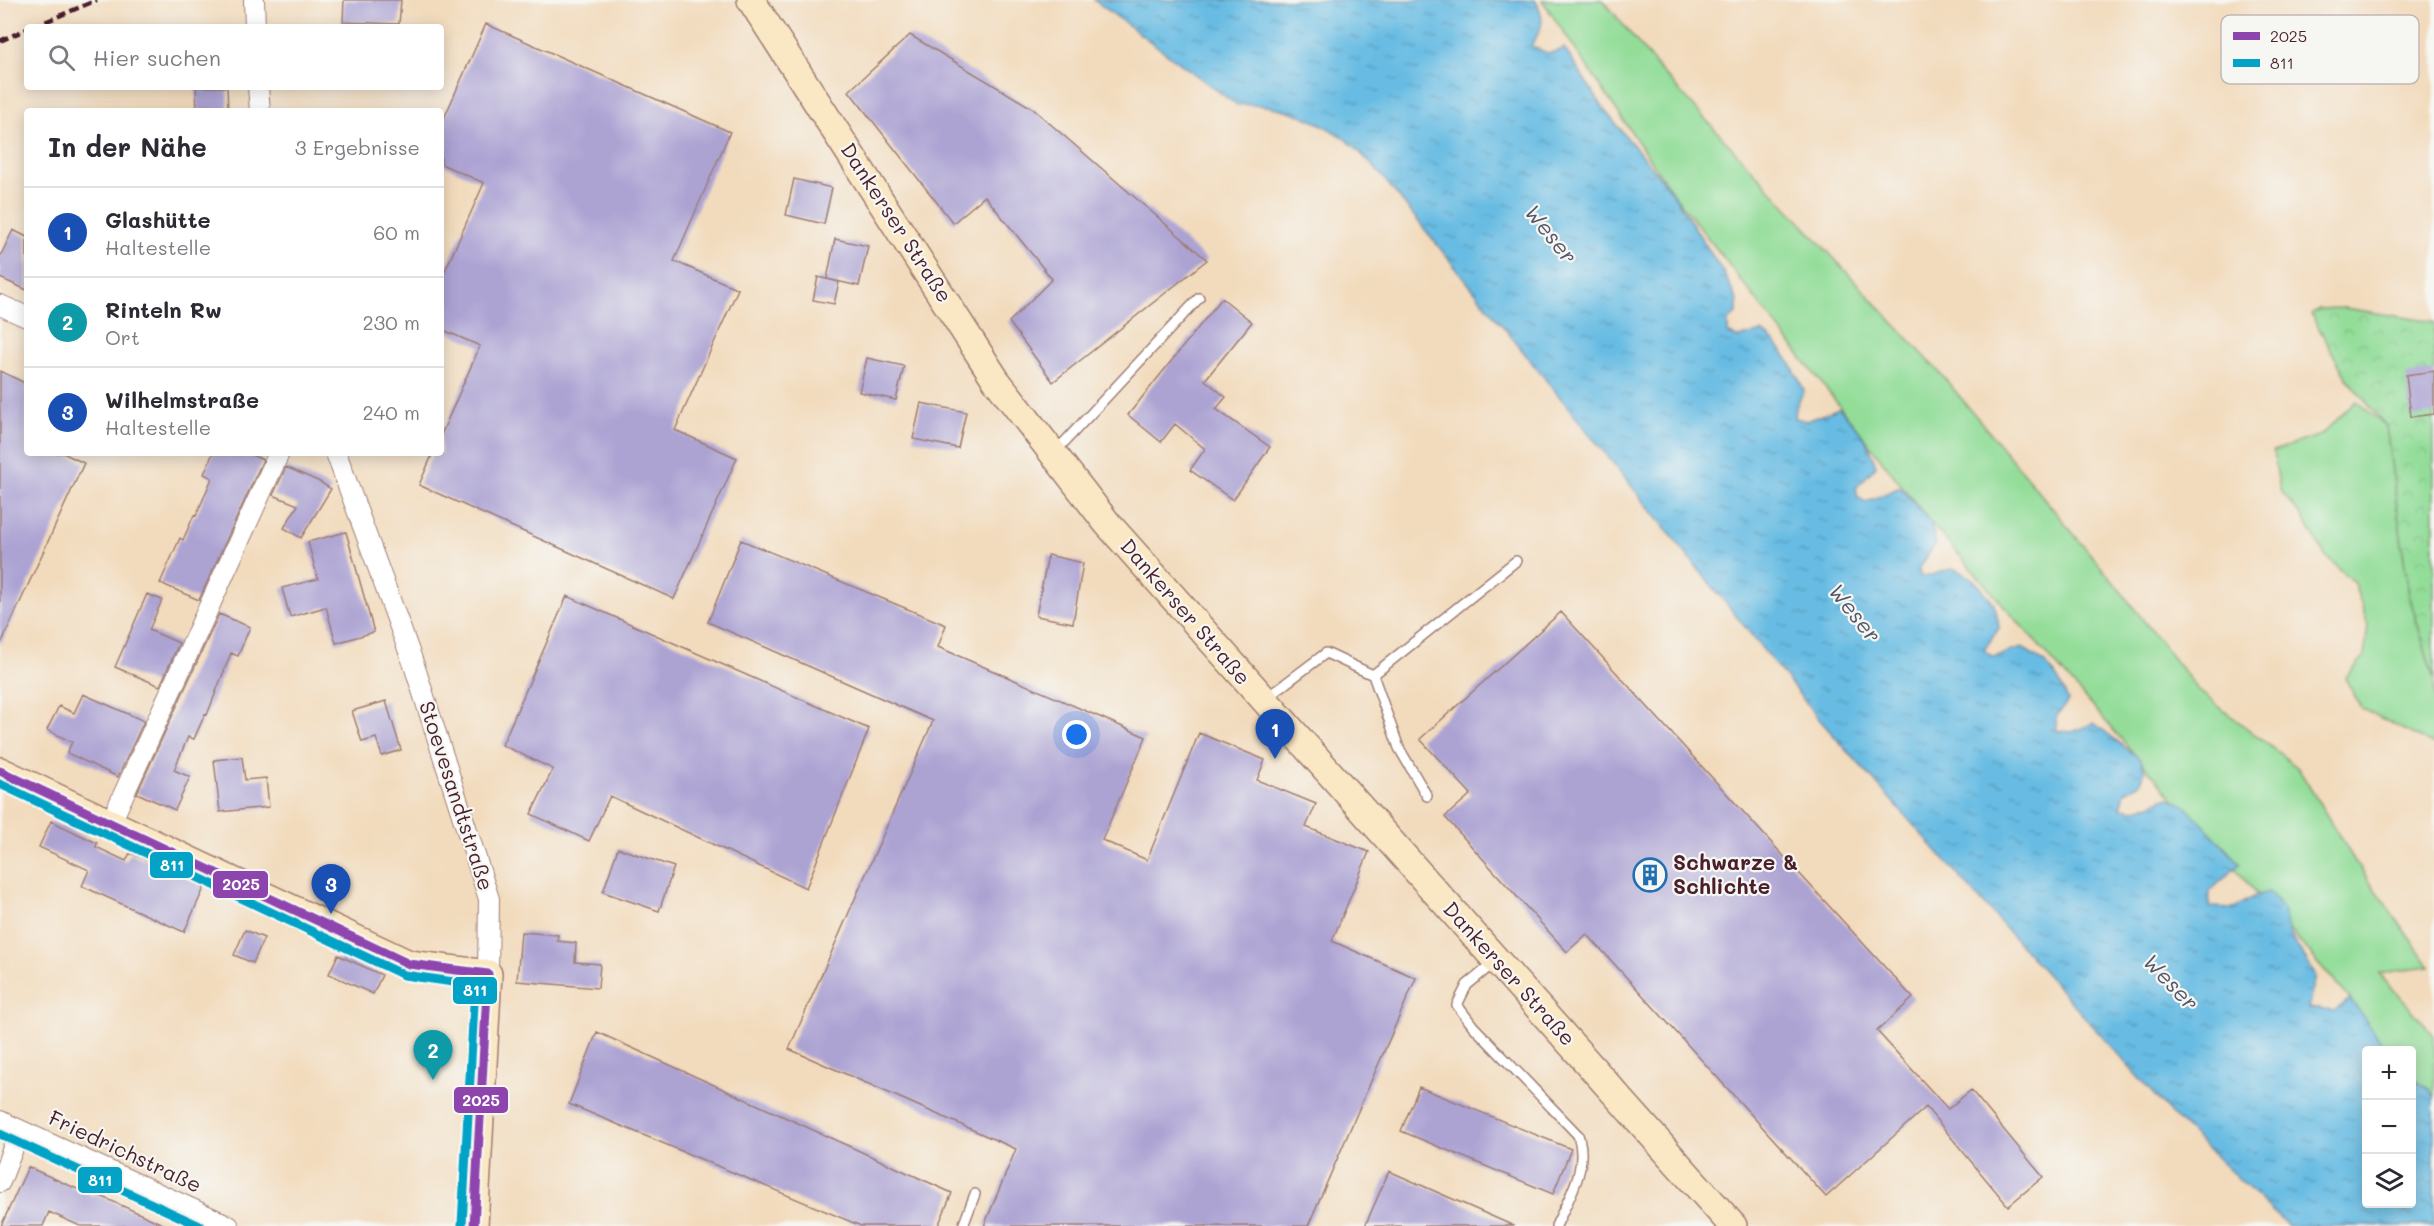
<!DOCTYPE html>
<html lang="de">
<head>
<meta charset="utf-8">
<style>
  :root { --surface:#fff; --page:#f7f7f7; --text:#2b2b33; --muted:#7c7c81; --line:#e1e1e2; --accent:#1f6fb2 }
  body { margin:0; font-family:Mali,sans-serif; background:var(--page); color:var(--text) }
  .controls { position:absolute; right:18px; bottom:18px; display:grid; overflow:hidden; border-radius:6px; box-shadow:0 3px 15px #0003 }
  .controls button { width:54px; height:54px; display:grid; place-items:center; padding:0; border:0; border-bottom:2px solid var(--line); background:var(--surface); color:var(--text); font:30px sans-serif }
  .you { position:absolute; left:1077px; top:735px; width:21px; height:21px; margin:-15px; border:4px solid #fff; border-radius:50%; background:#1a73e8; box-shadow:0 0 0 9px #1a73e833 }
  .badge { display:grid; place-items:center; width:39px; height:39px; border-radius:50%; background:var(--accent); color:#fff; font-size:20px; font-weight:700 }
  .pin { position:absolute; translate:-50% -50px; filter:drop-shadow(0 2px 3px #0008) }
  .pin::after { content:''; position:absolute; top:32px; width:21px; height:18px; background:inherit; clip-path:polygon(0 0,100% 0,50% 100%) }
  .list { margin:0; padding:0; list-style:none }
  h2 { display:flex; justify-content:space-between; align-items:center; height:78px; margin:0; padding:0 24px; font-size:26px }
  h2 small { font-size:20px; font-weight:400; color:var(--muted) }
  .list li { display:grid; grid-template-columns:39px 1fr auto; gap:18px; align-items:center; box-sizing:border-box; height:90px; padding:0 24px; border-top:2px solid var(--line) }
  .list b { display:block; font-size:22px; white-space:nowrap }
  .list p { margin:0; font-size:20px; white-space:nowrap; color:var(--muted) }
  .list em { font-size:20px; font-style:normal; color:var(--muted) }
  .icon { flex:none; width:33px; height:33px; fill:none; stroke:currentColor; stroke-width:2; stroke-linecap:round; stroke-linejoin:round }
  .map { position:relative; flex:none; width:2434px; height:1226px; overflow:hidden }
  .search { position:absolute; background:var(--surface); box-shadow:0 3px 15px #0003; left:24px; top:24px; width:420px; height:66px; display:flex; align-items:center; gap:15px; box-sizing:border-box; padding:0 21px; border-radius:6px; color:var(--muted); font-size:22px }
  .panel { position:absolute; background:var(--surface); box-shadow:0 3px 15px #0003; left:24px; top:108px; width:420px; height:348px; border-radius:6px }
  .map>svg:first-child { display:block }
  .grass { fill:#93dd99; stroke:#6e7e62; stroke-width:1.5 }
  .park { fill:url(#park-crowns); stroke:#6e7e62; stroke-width:1.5 }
  .water { fill:url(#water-ripples); stroke:#586e87; stroke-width:1.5 }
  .building { fill:#aca3d3 }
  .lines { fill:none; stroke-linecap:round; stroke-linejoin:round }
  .lane-casing { stroke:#9e7d74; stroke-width:12 }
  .street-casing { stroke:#9e7d74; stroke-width:22 }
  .secondary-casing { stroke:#9e7d74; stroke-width:30 }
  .lane { stroke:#fff; stroke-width:9 }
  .street { stroke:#fff; stroke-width:20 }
  .secondary { stroke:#fae7c3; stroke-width:27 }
  .rail { stroke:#4a1f2b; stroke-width:4.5; stroke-dasharray:9 4.5; stroke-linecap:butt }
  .bus-1-casing { stroke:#f6f6f2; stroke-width:14 }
  .bus-2-casing { stroke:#f6f6f2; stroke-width:14 }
  .bus-1 { stroke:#8e44ad; stroke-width:9 }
  .bus-2 { stroke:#04a2c6; stroke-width:9 }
  .labels { text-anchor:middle; stroke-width:4.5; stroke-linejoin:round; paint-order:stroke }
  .street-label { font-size:21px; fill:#4a1f2b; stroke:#f6f6f2 }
  .poi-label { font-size:21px; font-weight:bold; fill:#4a1f2b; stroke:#f6f6f2; text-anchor:start }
  .water-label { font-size:22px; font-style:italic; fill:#54566b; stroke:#f6f6f2 }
  .key { fill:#f6f6f2; stroke:#c2b6b6; stroke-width:1.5 }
  .key-label { font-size:16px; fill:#4a1f2b }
  .line-badge { stroke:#f6f6f2; stroke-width:2 }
  .badge-label { font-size:16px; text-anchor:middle; font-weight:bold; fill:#fff }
</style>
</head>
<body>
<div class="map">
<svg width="2434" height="1226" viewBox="0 0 2434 1226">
  <defs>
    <pattern id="park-crowns" width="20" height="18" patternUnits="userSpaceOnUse" patternTransform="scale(1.5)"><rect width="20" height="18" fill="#93dd99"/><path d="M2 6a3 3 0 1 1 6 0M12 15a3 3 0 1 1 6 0" fill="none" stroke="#80bd84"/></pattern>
    <pattern id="water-ripples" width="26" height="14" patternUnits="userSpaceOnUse" patternTransform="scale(1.5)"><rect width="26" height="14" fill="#67bce3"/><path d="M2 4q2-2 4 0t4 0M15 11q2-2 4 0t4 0" fill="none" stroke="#5798b8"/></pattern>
  </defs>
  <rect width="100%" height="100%" fill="#f6f6f2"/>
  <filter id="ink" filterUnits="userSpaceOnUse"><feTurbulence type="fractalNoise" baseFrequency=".0167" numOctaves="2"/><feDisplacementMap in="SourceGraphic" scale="12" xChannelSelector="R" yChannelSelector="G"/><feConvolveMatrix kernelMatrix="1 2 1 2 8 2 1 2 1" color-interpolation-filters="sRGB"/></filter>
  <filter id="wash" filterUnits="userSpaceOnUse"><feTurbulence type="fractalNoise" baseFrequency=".008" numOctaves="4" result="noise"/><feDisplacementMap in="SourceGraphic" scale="24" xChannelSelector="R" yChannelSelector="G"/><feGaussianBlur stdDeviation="1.35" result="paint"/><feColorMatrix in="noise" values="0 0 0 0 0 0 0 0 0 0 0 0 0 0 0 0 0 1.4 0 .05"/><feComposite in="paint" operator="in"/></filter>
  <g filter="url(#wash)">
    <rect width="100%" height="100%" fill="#f2dbbd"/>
    <path class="grass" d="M1542,0H1603L1659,69L1941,374L2111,579L2199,691L2298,768L2354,860L2430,967L2379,973L2434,1035V1097L2429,1089L2412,1079V1050H2386L2350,999L1931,523L1672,192Z
      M2356,401L2386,426L2409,595L2434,680V745L2361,708L2345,678L2364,657L2368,625L2354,583L2325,555L2303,518L2280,490L2273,451L2321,435Z"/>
    <path class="park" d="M2345,308L2434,322V680L2409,595L2386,426L2347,379L2311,314L2319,309Z"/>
    <path class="water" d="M1094,0H1535C1546,18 1543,29 1531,45C1543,53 1551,56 1564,48L1606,112L1672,192L1724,274L1737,301V313L1728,321V333L1738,338L1762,332C1784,347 1793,367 1804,390L1796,407L1795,418L1807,421L1839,408C1858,428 1868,439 1876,466L1856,488L1858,498L1867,502L1900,487L1931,523L1936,544L1919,567L1920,576C1933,578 1940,570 1952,569C1966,568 1987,593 1994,605C1997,612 1998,621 1999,628L1984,650L1993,657L2022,648C2048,662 2058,673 2068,701L2056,717V730L2072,732L2094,723L2140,759L2145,771L2140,784L2125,792L2121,808L2135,810L2168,797L2185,805L2240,864L2210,891L2209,907L2234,908L2255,896L2269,892L2283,910L2289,933L2316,976L2308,1008L2334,1011L2350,999L2383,1044L2386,1050H2366V1204H2412V1079L2429,1089L2434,1097V1226H2288L2172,1115L1819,719L1381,175C1370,163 1358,149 1345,139C1315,118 1274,101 1237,105Z"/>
    <g id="blocks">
      <path class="building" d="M344,0H401L399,24L343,22Z
        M486,24L730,132L674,261L738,289L675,430L737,458L674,599L419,485L433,453H441V435L480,346L441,329V280L484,183L441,164V125Z
        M910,35L1032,108L1207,260L1053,382L1009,322L1052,279L985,196L953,223L849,91Z
        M196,87H227L228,111H197Z
        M794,179L832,188L824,224L786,215Z
        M13,230L27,237V290L0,278V257Z
        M835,239L868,246L859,286L827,279Z
        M818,277L839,282L834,304L813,300Z
        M1222,298L1252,322L1205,380L1226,397L1216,409L1270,447L1233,500L1190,470L1205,449L1175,424L1161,442L1128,415Z
        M867,358L904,366L896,400L859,392Z
        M0,371L27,384V453H63L84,463L0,646Z
        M2434,371V414L2411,417L2406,375Z
        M921,403L966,412L958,448L913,439Z
        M213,453H247L263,460L199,600L160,583L180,538L183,540L194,515L196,516L212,478L204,474Z
        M286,467L320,482L331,489L301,538L284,528L298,505L273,495Z
        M346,532L374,632L336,643L326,607L290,617L282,588L318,579L308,542Z
        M741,540L946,625L938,647L1146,737L1102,840L1147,860L1199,733L1265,760L1257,780L1316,804L1306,827L1369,852L1332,941L1416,978L1308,1226H984L1016,1149L789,1049L933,721L708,622Z
        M1048,555L1083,563L1073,623L1036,616Z
        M147,594L162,600L149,630L179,643L160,686L115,667Z
        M567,596L869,729L806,888L610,796L589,841L531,814L553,769L502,745Z
        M1561,612L1913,998L1877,1031L1948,1109L1971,1090L2043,1177L2008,1206L1926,1107L1826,1197L1587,934L1567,952L1445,817L1471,794L1420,739Z
        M219,614L250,627L238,656L231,653L207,715L205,714L194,739L188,737L174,770L190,777L175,810L137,793Z
        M83,694L144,721L118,777L67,753L72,742L47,730L59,706L74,713Z
        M386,701L401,750L382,756L376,738L362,742L352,711Z
        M242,757L245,780L266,778L269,807L220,812L214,760Z
        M51,821L97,843L96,847L126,861L130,853L205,886L184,932L82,886L89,870L39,847Z
        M618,848L674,867L659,911L603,892Z
        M245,930L264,938L253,963L234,955Z
        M521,932L558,935L557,941L576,943L575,962L600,964L598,988L517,981Z
        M338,955L382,975L373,994L329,974Z
        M597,1032L952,1193L938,1226H861L569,1104Z
        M1419,1087L1571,1149L1553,1194L1401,1131Z
        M28,1167L93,1196L94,1193L167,1226H80L49,1212L43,1226H1Z
        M1389,1171L1514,1226H1365Z"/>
    </g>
  </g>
  <g filter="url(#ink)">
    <use href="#blocks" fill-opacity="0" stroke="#9e7d74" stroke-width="1.5"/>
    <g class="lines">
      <g class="lane-casing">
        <path id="lane" d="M1056,451L1199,298
          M1373,675L1399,748L1427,796
          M1265,699L1326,653L1373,675L1516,561
          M1495,962L1467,985L1457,1005L1473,1026L1578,1135C1589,1168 1569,1197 1556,1226
          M963,1226L975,1194"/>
      </g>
      <g class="street-casing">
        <path id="street" d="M254,0L255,27
          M258,87L260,111
          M0,305L27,317
          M336,453L414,665L489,899L488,974
          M111,822L279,453
          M0,1121L229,1226
          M0,1182L20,1130"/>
      </g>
      <g class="secondary-casing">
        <path id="secondary" d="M751,0L996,380L1107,523L1733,1226
          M0,771L409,964L488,974L474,1226"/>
      </g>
      <use href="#lane" class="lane"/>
      <use href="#street" class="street"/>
      <use href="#secondary" class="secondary"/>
      <path class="rail" d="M33,27L97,0
        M0,41L27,29"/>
      <g class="bus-1-casing">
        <path id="bus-1" d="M0,771L409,964L488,974
          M474,1226L488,974"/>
      </g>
      <g class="bus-2-casing">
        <path id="bus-2" d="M0,784L404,975L475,985L462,1225
          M0,1134L200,1226"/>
      </g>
      <use href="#bus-1" class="bus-1"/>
      <use href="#bus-2" class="bus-2"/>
    </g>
  </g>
  <defs>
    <g id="building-ring" transform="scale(1.725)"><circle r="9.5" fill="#f6f6f2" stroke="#1f6fb2" stroke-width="1.5"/><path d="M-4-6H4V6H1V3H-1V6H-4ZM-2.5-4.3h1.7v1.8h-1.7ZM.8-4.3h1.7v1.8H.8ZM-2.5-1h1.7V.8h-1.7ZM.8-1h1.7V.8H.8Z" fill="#1f6fb2"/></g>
  </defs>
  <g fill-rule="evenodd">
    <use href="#building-ring" x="1650" y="875"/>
  </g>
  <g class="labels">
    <g class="street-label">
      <text transform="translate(896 223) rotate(57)" y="7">Dankerser Straße</text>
      <text transform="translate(1185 612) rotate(49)" y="7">Dankerser Straße</text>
      <text transform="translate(456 796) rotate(72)" y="7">Stoevesandtstraße</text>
      <text transform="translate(1509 974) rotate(48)" y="7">Dankerser Straße</text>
      <text transform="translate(125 1152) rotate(25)" y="7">Friedrichstraße</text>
    </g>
    <g class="poi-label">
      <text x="1673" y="870">Schwarze &amp;<tspan x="1673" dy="24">Schlichte</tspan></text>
    </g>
    <g class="water-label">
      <text transform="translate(1551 234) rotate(51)" y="8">Weser</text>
      <text transform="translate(1855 613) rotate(51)" y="8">Weser</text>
      <text transform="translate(2171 982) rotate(46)" y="8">Weser</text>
    </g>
  </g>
  <rect x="2221" y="15" width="198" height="69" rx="9" class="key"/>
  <rect x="2233" y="32" width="27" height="8" fill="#8e44ad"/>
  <rect x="2233" y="59" width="27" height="8" fill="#04a2c6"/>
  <g class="key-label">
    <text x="2270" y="42">2025</text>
    <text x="2270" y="69">811</text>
  </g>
  <g class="line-badge">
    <rect x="149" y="851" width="45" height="28" rx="6" fill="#04a2c6"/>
    <rect x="212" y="870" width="57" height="29" rx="6" fill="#8e44ad"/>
    <rect x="452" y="976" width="46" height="29" rx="6" fill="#04a2c6"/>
    <rect x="453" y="1086" width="56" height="28" rx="6" fill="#8e44ad"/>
    <rect x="77" y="1166" width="46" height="28" rx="6" fill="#04a2c6"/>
  </g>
  <g class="badge-label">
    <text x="172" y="871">811</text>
    <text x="241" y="890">2025</text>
    <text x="475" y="996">811</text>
    <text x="481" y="1106">2025</text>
    <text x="100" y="1186">811</text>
  </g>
</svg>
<div class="controls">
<button>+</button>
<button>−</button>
<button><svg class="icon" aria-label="layers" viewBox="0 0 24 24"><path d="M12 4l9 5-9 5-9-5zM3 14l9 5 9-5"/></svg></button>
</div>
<div class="you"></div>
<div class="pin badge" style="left:1275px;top:759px;background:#1a4fb4">1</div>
<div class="pin badge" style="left:433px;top:1080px;background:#0f9aa8">2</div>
<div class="pin badge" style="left:331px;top:914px;background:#1a4fb4">3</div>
<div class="search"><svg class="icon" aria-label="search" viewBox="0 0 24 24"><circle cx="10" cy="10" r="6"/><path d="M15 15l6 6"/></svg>Hier suchen</div>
<section class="panel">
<h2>In der Nähe<small>3 Ergebnisse</small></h2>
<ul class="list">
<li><span class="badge" style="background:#1a4fb4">1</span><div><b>Glashütte</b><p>Haltestelle</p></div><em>60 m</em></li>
<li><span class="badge" style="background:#0f9aa8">2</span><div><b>Rinteln Rw</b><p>Ort</p></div><em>230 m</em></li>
<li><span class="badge" style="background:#1a4fb4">3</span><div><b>Wilhelmstraße</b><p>Haltestelle</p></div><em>240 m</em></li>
</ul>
</section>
</div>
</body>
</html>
